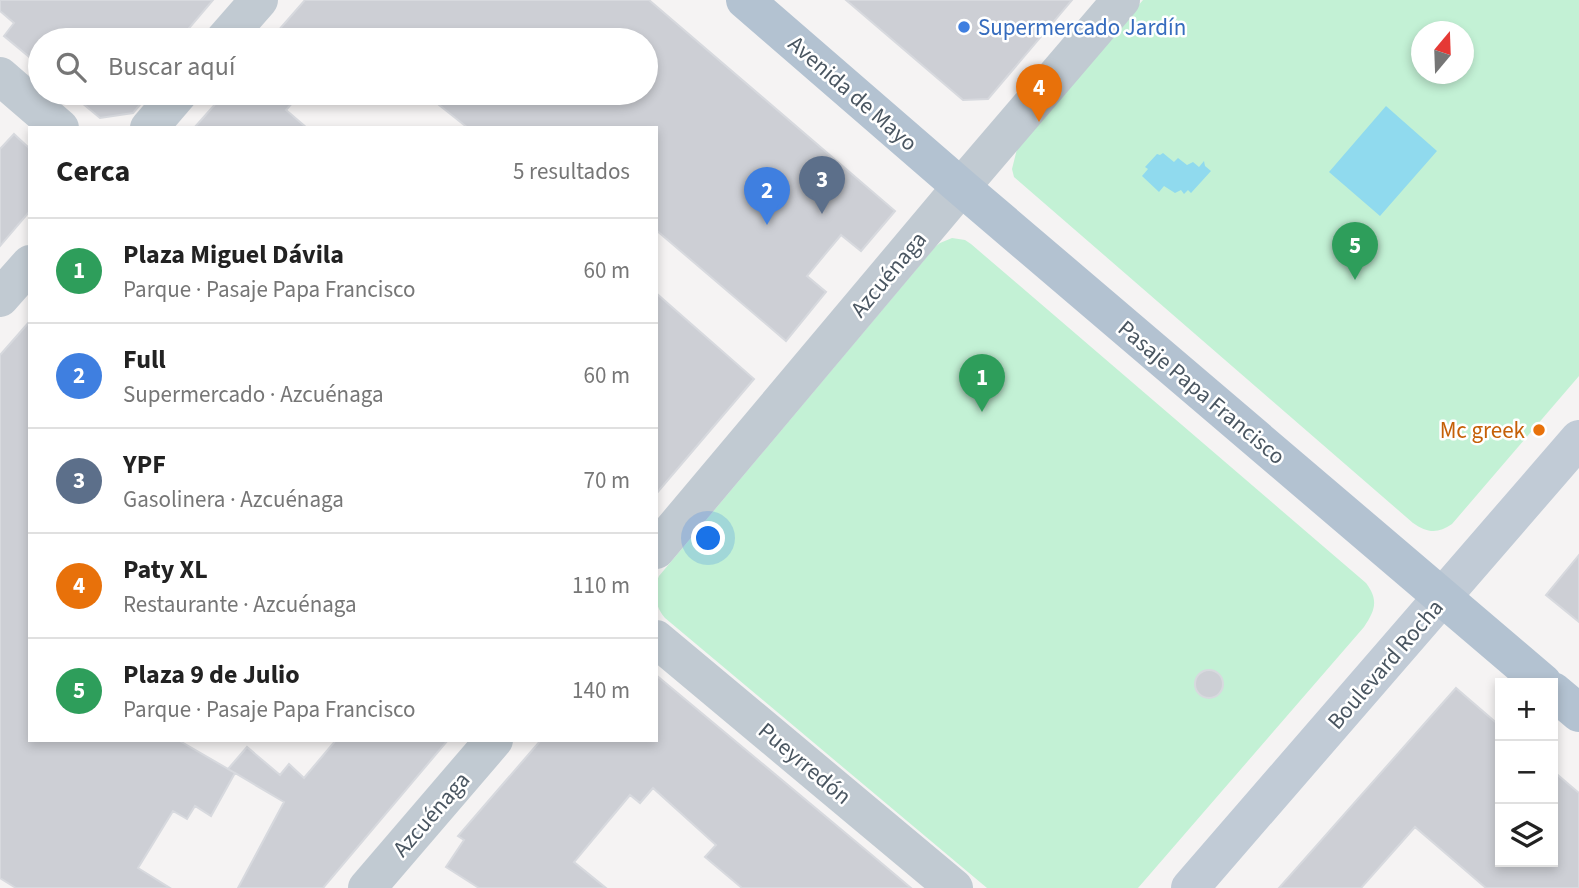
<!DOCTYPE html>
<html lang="es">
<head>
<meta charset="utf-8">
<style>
  :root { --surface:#fff; --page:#f6f6f6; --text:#222; --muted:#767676; --line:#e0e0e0; --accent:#1a73e8 }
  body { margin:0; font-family:"Source Sans 3",sans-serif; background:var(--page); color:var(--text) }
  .controls { position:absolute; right:21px; bottom:21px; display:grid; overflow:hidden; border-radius:0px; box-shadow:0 4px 10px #0003 }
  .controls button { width:63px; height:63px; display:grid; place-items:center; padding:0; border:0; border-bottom:2px solid var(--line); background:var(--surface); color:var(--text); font:35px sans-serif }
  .compass { position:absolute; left:1411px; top:21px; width:63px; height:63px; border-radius:50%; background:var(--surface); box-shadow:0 4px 10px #0003; rotate:19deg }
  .you { position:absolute; left:709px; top:539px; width:24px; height:24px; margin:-18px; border:5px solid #fff; border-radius:50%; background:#1a73e8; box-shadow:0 0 0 10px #1a73e833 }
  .badge { display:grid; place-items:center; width:46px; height:46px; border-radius:50%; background:var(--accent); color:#fff; font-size:23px; font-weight:700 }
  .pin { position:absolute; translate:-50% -58px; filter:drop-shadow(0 2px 4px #0008) }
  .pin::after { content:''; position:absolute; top:37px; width:24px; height:21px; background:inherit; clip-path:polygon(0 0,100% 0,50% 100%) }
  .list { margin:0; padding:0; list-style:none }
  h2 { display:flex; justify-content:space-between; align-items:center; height:91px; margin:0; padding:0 28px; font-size:30px }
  h2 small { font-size:23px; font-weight:400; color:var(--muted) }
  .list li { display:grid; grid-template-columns:46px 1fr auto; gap:21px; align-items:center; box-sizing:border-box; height:105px; padding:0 28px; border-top:2px solid var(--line) }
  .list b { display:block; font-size:26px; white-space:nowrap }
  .list p { margin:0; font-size:23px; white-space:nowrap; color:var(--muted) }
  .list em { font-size:23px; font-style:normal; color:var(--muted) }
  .icon { flex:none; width:38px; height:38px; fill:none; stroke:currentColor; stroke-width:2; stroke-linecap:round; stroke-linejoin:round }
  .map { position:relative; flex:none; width:1579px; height:888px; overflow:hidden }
  .search { position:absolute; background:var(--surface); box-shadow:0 4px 10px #0003; left:28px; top:28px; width:630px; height:77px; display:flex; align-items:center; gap:18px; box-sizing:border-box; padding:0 24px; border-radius:38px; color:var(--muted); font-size:26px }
  .panel { position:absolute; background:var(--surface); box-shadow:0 4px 10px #0003; left:28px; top:126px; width:630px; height:616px; border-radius:0px }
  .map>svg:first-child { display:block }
  .green { fill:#c3f1d5; fill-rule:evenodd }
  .water { fill:#90daee }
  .building { fill:#cdcfd5; stroke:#d7d9de; stroke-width:2 }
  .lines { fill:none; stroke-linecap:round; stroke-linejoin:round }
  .minor { stroke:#c1cad2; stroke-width:38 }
  .secondary { stroke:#c1cbd6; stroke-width:38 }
  .primary { stroke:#b3c2d1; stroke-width:38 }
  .shop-dot { fill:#3f7fe0; stroke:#fff; stroke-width:2.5 }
  .food-dot { fill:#e8710a; stroke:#fff; stroke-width:2.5 }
  .labels { text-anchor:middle; stroke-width:5; stroke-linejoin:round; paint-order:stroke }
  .shop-label { font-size:23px; fill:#366cbe; stroke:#fff; text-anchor:start }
  .street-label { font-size:23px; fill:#4a5661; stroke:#fff }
  .food-label { font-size:23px; fill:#c56008; stroke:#fff; text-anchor:end }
</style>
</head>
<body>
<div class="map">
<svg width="1579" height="888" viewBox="0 0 1579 888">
  <rect width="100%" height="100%" fill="#f5f3f3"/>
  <path class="green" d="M1143,0H1579V376L1452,524C1438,534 1427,533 1413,523L1014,177L1012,169L1017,149ZM1422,32H1464V74H1422Z
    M952,238L965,240L971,244L1366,583C1379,600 1375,611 1364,627L1138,888H987L665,618C655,607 652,590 659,576L935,247L940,243Z"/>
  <path class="water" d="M1386,106L1437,151L1380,216L1329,172Z
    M1163,153L1174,162L1178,158L1187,165L1193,162L1199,167L1204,161L1205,166L1211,171L1191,193L1188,190L1184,194L1181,190L1175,193L1164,186L1159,192L1142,176L1148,169L1145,167L1157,154L1160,155Z"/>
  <path class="building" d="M0,0H213L179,40H40V52L33,60L4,36L14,23L0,11Z
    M305,0H649L895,211L861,251L841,235L807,276L826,292L786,341L656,230V128H468L424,93H646V40H357L350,35L346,40H270Z
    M846,0H1072L988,99L963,100Z
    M70,93H150L133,113L100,118Z
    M225,93H301L286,110L307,128H194Z
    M14,134L30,149V211L0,246V149Z
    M656,293L754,379L656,494Z
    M30,321V740H178L235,773L228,769L247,747L280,775L289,764L304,778L336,740H448L323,888H238L284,802L235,773L211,816L195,806L187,819L173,811L138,868L170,888H16L0,878V355Z
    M1579,555V622L1546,595Z
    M1195 684a14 14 0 1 1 28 0a14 14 0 1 1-28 0Z
    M656,675L873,856L911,888H742L705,857L716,845L653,788L640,803L630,795L574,862L606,888H479L446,867L464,840L458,836L541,740H656Z
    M1456,688L1500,726V862H1553V771L1579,793V888H1486L1415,827L1361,888H1279Z"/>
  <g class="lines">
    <path class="minor" d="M224,40L259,0
      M0,76L60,128
      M149,128L179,93
      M0,298L30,264
      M656,550L961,187L1121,0
      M656,639L954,888
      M367,888L494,740"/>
    <path class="secondary" d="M1190,888L1579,439"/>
    <path class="primary" d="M745,0L961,187L1543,683
      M1553,691L1579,713"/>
  </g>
  <circle class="shop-dot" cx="964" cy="27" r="7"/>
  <circle class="food-dot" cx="1539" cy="430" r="7"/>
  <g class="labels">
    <g class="shop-label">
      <text x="978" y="35">Supermercado Jardín</text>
    </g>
    <g class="street-label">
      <text transform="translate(853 93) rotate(41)" y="8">Avenida de Mayo</text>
      <text transform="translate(888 274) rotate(-50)" y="8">Azcuénaga</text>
      <text transform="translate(1202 392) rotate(40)" y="8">Pasaje Papa Francisco</text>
      <text transform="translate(1385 664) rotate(-49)" y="8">Boulevard Rocha</text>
      <text transform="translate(805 763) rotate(40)" y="8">Pueyrredón</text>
      <text transform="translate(431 814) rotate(-49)" y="8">Azcuénaga</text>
    </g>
    <g class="food-label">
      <text x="1525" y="438">Mc greek</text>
    </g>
  </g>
</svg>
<div class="controls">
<button>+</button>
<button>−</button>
<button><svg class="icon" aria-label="layers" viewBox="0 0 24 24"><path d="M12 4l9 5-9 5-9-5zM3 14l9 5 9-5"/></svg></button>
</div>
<svg class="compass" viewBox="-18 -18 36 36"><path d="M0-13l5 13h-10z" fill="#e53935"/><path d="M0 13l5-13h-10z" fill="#767676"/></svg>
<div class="you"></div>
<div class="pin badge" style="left:982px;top:412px;background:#2e9e5b">1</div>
<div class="pin badge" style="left:767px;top:225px;background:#3f7fe0">2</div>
<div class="pin badge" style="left:822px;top:214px;background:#5c6f8a">3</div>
<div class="pin badge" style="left:1039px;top:122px;background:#e8710a">4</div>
<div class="pin badge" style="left:1355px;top:280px;background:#2e9e5b">5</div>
<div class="search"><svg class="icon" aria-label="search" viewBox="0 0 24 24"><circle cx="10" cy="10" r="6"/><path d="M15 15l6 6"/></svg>Buscar aquí</div>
<section class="panel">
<h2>Cerca<small>5 resultados</small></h2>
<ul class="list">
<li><span class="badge" style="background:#2e9e5b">1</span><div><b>Plaza Miguel Dávila</b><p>Parque · Pasaje Papa Francisco</p></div><em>60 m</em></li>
<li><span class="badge" style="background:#3f7fe0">2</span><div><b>Full</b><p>Supermercado · Azcuénaga</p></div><em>60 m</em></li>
<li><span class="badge" style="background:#5c6f8a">3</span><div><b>YPF</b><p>Gasolinera · Azcuénaga</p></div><em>70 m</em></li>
<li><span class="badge" style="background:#e8710a">4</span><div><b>Paty XL</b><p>Restaurante · Azcuénaga</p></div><em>110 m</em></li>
<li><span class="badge" style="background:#2e9e5b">5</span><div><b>Plaza 9 de Julio</b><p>Parque · Pasaje Papa Francisco</p></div><em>140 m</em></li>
</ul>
</section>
</div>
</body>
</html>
